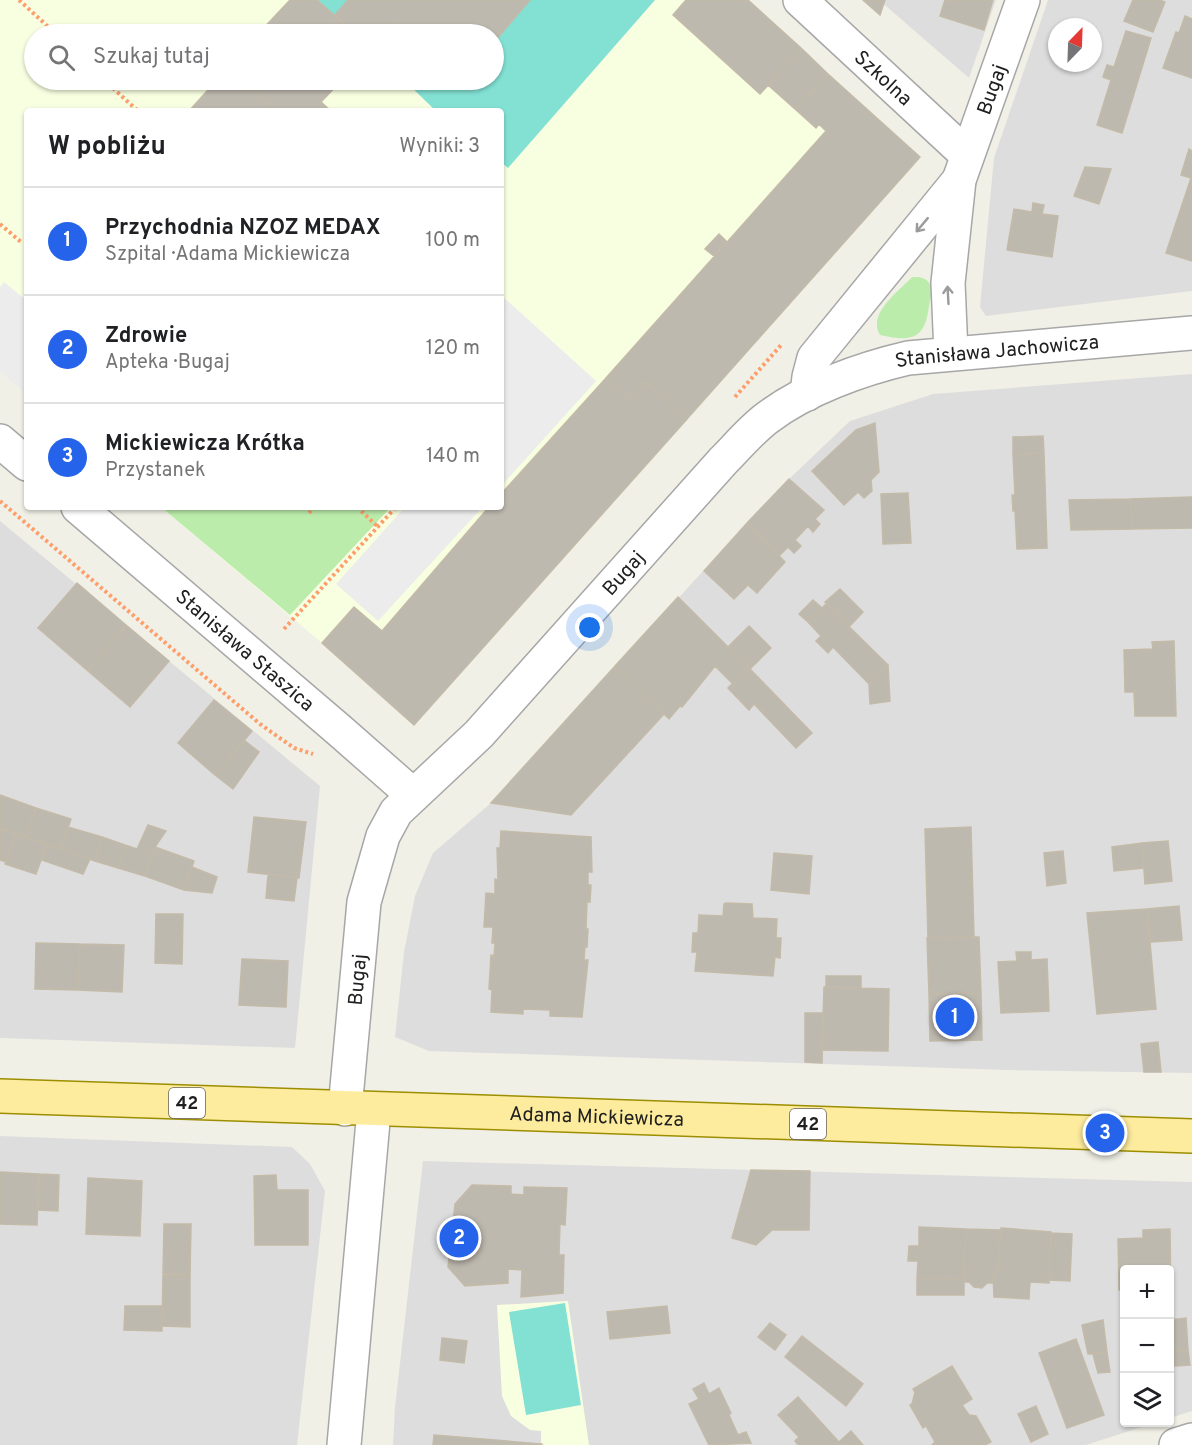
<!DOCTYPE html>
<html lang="pl">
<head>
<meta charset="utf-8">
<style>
  :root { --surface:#fff; --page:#f6f6f6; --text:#202124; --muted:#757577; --line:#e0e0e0; --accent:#2563eb }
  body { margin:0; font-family:Overpass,sans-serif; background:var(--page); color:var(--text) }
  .controls { position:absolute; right:18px; bottom:18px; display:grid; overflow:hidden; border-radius:6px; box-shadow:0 2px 4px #0004 }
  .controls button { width:54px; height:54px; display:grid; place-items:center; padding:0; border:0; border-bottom:2px solid var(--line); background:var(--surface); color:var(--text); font:30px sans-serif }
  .compass { position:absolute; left:1048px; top:18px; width:54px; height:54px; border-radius:50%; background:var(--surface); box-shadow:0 2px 4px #0004; rotate:23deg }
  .you { position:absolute; left:590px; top:628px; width:21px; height:21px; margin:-15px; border:4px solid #fff; border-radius:50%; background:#1a73e8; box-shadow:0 0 0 9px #1a73e833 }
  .badge { display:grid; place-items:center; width:39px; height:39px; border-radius:50%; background:var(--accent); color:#fff; font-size:20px; font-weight:700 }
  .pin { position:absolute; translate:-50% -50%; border:3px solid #fff; box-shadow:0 2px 6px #0006 }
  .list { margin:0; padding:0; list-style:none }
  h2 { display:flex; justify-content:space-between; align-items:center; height:78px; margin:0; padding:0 24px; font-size:26px }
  h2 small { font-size:20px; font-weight:400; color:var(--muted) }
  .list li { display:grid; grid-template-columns:39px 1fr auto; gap:18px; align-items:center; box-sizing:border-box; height:108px; padding:0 24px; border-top:2px solid var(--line) }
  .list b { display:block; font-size:22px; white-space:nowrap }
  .list p { margin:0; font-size:20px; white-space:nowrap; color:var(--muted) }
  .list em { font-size:20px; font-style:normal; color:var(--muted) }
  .icon { flex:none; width:33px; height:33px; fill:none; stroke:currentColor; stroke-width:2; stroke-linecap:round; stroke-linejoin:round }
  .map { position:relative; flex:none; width:1192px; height:1445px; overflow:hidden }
  .search { position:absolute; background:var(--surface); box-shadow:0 2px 4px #0004; left:24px; top:24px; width:480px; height:66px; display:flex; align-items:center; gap:15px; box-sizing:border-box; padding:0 21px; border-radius:33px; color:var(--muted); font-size:22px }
  .panel { position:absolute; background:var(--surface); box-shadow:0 2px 4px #0004; left:24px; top:108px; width:480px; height:402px; border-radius:6px }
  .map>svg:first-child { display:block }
  .residential { fill:#dedddd; fill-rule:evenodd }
  .education { fill:#f8ffe1 }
  .grass { fill:#bbecab }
  .pitch { fill:#83e1d4 }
  .parking { fill:#ececec }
  .building { fill:#beb9af; stroke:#c3baa8; stroke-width:1.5 }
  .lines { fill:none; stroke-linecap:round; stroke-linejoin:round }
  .minor-casing { stroke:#a7a7a7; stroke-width:36 }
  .major-casing { stroke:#9c8e00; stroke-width:36 }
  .path { stroke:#fd9e6b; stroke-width:4; stroke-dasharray:3 3; stroke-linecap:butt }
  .minor { stroke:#fff; stroke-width:33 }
  .major { stroke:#feec9e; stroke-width:33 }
  .oneway { stroke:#9b9b9b }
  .labels { text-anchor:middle; stroke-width:4.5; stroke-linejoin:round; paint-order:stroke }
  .shield { fill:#fff; stroke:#636363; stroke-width:1.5 }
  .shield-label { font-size:18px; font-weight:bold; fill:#202020 }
  .street-label { font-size:20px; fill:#202020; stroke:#fff }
</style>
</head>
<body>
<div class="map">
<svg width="1192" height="1445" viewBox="0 0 1192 1445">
  <rect width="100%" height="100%" fill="#f1f0e6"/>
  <path class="residential" d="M879,0H996L969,78Z
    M1048,0H1192V291L986,316L980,307L994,158ZM1057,27H1093V63H1057Z
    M1192,374V1073L1008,1070L429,1051L395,1037L404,952L415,896L433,853L491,803L747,523L789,479L850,421L933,394Z
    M0,521L320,786L295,1048L0,1038Z
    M0,1136L292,1147L310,1164L325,1191L297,1445H0Z
    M423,1161L1192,1182V1411L1170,1418V1270H1124V1422L1154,1423L1086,1445H393L395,1407Z"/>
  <path class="education" d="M0,0H317L356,34H34V80H404L436,111H27V395L0,372Z
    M655,0H748L920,157L414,725L322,643L161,507H501V162L508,167Z
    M568,1301L589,1445H541V1431L530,1430L511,1416L502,1396L497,1305Z"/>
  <path class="grass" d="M912,277C919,277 925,277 929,283C934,289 930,299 929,306C925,340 911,342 880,335C867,314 898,292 912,277Z
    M161,507H391L290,615Z"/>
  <path class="pitch" d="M317,0H655L508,168L501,162V111H436L404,80H494V34H356Z
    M565,1303L581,1405L526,1415L509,1312Z"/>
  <path class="parking" d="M4,282L27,301V395L0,372V287Z
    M501,295L596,381L504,483L501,481Z
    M405,507H474L479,511L378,621L336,584Z"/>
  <path class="building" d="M290,0H317L356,34H258Z
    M348,0H530L494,42V34H408L394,22L383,34H356L334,16Z
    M686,0H748L801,48L760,94L673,15Z
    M863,0H885L880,15Z
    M945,0H993L984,30L940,16Z
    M1133,0H1159L1165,2L1153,32L1124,21Z
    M1185,16L1192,19V78L1163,68L1176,32L1179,33Z
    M1126,31L1151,38L1122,133L1097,125L1111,80L1103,77L1107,65L1114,67Z
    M801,48L828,74L795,109L768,85Z
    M828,74L920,157L687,419L645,381L630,398L606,378L826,131L819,124L816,128L795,109Z
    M217,80H242L271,106L266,111H189Z
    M242,80H342L321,102L331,111H266L271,106Z
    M1189,149L1192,151V261L1166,253L1191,178L1181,175Z
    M1085,167L1111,169L1099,204L1074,196Z
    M1033,203L1044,205L1042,214L1058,216L1052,257L1007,250L1014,209L1032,212Z
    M719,234L727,242L714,256L705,249Z
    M606,378L630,398L645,381L687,419L414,725L322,643L354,607L382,631L489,507H501V494Z
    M875,423L879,472L871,480L872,491L864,498L858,492L844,505L812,471L856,430Z
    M1043,436L1044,453L1013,454V437Z
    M1044,453L1047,548L1017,549L1015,511H1013L1012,495H1015L1013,454Z
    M789,479L824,510L815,519L820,524L813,532L808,526L795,540L801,546L794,553L788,547L779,556L747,523Z
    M908,493L911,543L883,544L881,494Z
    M1192,497V528L1132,529L1130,499Z
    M1130,499L1132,529L1071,530L1069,500Z
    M747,523L785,562L757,593L748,585L734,599L704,571Z
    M77,583L126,625L88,671L38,628Z
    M840,589L863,612L849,627L825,602Z
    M678,597L750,669L734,685L715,666L682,707L680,706L669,719L615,666Z
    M813,600L822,608L808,622L799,614Z
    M826,604L888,665L869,684L833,647L828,653L816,641L821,636L808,622Z
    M126,625L169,661L130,707L88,671Z
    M749,626L771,648L750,669L728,647Z
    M1174,641L1176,716H1135L1134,692H1125L1124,650L1153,649L1152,642Z
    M888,665L890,701L870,704L869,684Z
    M615,666L664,714L571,815L491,803Z
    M750,669L812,733L796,748L754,704L749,710L728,688L733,683L734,685Z
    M214,700L252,731L215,775L178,743Z
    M244,740L259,752L233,789L215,775Z
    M0,795L36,808L26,837L0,828Z
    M36,808L71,819L61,849L26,837Z
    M254,817L306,822L299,878L248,872Z
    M148,825L166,831L155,847L145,876L118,868L125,845L137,849Z
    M68,827L102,837L95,861L61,849Z
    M971,827L974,937L928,938L925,829Z
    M0,828L15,833L6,862L0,860Z
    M501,831L591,837L592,872H588V885H591L590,902H587L586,929H588L587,947H585L584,960H588L582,1017L550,1016V1010L523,1009V1014L491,1012L492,990L489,989L491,955L494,956L495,943H492L493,927H484L486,893L495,894V879L498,880L497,848H500Z
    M15,833L47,844L36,874L5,864Z
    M102,837L125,845L118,868L95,861Z
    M1168,841L1172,881L1145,884L1142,843Z
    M1142,843L1144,868L1114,871L1112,847Z
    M47,844L90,859L83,874L42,860Z
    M155,847L194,861L184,890L145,876Z
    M1063,851L1066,883L1047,886L1044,853Z
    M774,853L812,856L809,894L771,890Z
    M192,867L217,877L212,893L184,890Z
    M268,874L297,878L294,901L266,898Z
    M726,903L752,904L753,918L777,919L776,938H781L780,958L775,957L773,976L695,971L697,952H692L693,933H698L699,915L723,916L724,904Z
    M1179,906L1182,940L1151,942L1147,909Z
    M1147,909L1156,1009L1097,1014L1087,913Z
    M156,914H183L182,964L155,963Z
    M979,937L981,993L929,994L927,938Z
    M36,943L80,944L78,990L35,989Z
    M80,944L124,945L122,992L78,990Z
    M1016,952H1031V960L1047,959L1049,1011L1001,1013L998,962L1017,961Z
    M242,959L288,961L286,1007L239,1005Z
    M826,976H861V988L826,987Z
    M824,987L889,989L888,1051L822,1050Z
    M981,993L982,1040L930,1041L929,994Z
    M805,1013H823L822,1063L805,1062Z
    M1158,1042L1161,1072H1144L1141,1044Z
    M751,1170L810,1171L809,1230H772L756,1245L732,1238Z
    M0,1172L39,1174L37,1225L0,1224Z
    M39,1174L59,1175L58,1211L37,1210Z
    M276,1175L277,1190H308V1245H255L254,1176Z
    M88,1178L142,1181L140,1236L86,1234Z
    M472,1185L511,1186V1194L524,1195V1187L567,1188L565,1225L560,1224L559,1255H564L563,1293L521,1297L522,1270L508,1269V1283L465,1286L448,1267L455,1204Z
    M164,1224H191L190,1275L163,1274Z
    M919,1227L966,1229L964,1279L917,1278L918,1261H908L909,1246H919Z
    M1001,1228L1051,1232L1049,1283L1030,1282L1029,1299L994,1297L993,1272H998Z
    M966,1229L1001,1230L998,1272H993V1283H987L982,1288L974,1287L969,1282H964Z
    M1170,1229L1171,1299L1170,1270H1124V1290H1119L1118,1239L1143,1238V1230Z
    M1051,1233L1072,1234L1070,1281L1049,1280Z
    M163,1275H190V1327L162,1326Z
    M917,1278L964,1279V1295H917Z
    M125,1306H162V1331L124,1330Z
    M667,1306L670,1333L610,1339L607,1312Z
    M1186,1318L1188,1350L1170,1352V1320Z
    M1103,1320L1107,1352L1088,1354L1082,1325Z
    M770,1323L786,1335L775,1350L758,1337Z
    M802,1336L863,1384L846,1406L785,1357Z
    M442,1338L467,1341L464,1363L440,1360Z
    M1076,1339L1104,1415L1067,1428L1039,1353Z
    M1188,1350L1190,1365L1175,1366L1173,1351Z
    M1107,1352L1110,1372L1098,1373L1093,1354Z
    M952,1366L972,1399L962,1405L969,1415L976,1416L991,1442L985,1445H932L935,1442L926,1426L923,1428L910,1405L912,1404L915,1392L913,1389Z
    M704,1383L709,1394L719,1388L731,1413L729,1415L738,1435L746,1432L751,1443L709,1445L689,1404L699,1399L693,1389Z
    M798,1397L839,1442L851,1431L863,1445H798L795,1441L799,1437L778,1415Z
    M1036,1406L1048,1434L1031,1442L1018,1414Z
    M434,1435L542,1444L541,1445H433Z"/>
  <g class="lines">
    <g class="minor-casing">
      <g id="minor">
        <path id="s1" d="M800,0L967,155"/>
        <path id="s2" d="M951,353L948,283L959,180L1023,0"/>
        <path d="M807,394L809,377L814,358L959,180"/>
        <path d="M0,441L27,464"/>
        <path id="s3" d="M78,507L339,730L413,795"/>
        <path id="s4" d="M345,1109L364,902L383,836L396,812L479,734L723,461C737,447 751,430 767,418C805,389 861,369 908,358L1192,333"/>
        <path d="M344,1445L374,1110"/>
        <path d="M1176,1445L1192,1440"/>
      </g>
    </g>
    <g class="major-casing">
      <g id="major">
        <path id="s5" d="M0,1096L1192,1136"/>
      </g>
    </g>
    <path class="path" d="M19,0L56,34
      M104,80L138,111
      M0,224L21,242
      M735,397L782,344
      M0,501L260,724L294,748L313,754
      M357,507L378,527
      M309,513L314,507
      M284,629L396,507"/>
    <use href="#minor" class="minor"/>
    <use href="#major" class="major"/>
  </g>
  <defs><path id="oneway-shaft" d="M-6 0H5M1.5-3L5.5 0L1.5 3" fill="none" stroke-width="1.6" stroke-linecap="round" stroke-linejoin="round" transform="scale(1.5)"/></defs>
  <g class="oneway">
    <use href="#oneway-shaft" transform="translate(922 225) rotate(130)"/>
    <use href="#oneway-shaft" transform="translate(948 295) rotate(-93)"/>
  </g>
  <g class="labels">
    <g class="shield">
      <rect x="169" y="1088" width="36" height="30" rx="4.5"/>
      <rect x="790" y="1109" width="36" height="30" rx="4.5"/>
    </g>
    <g class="shield-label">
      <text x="187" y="1109">42</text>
      <text x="808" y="1130">42</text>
    </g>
    <g class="street-label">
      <text dy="7" stroke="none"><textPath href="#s1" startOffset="114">Szkolna</textPath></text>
      <text dy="7" stroke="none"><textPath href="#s2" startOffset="270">Bugaj</textPath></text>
      <text dy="7" stroke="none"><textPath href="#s4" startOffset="1089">Stanisława Jachowicza</textPath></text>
      <text dy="7" stroke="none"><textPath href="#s4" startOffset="634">Bugaj</textPath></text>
      <text dy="7" stroke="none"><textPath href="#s3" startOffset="220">Stanisława Staszica</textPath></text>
      <text dy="7" stroke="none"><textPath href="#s4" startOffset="130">Bugaj</textPath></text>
      <text dy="7" stroke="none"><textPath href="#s5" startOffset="597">Adama Mickiewicza</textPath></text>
    </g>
  </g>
</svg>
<div class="controls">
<button>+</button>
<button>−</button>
<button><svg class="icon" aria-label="layers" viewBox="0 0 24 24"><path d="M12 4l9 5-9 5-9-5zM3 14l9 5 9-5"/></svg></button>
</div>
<svg class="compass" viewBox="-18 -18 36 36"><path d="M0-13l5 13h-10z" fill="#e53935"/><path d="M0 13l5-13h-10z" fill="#757577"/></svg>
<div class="you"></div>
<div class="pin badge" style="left:955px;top:1017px">1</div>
<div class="pin badge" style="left:459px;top:1238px">2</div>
<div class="pin badge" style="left:1105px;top:1133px">3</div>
<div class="search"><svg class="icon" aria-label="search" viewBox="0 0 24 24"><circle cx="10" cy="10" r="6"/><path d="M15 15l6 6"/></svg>Szukaj tutaj</div>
<section class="panel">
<h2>W pobliżu<small>Wyniki: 3</small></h2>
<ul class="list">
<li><span class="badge">1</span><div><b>Przychodnia NZOZ MEDAX</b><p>Szpital · Adama Mickiewicza</p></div><em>100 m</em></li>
<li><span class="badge">2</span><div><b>Zdrowie</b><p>Apteka · Bugaj</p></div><em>120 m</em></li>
<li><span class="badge">3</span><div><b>Mickiewicza Krótka</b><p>Przystanek</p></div><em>140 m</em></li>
</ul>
</section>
</div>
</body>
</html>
